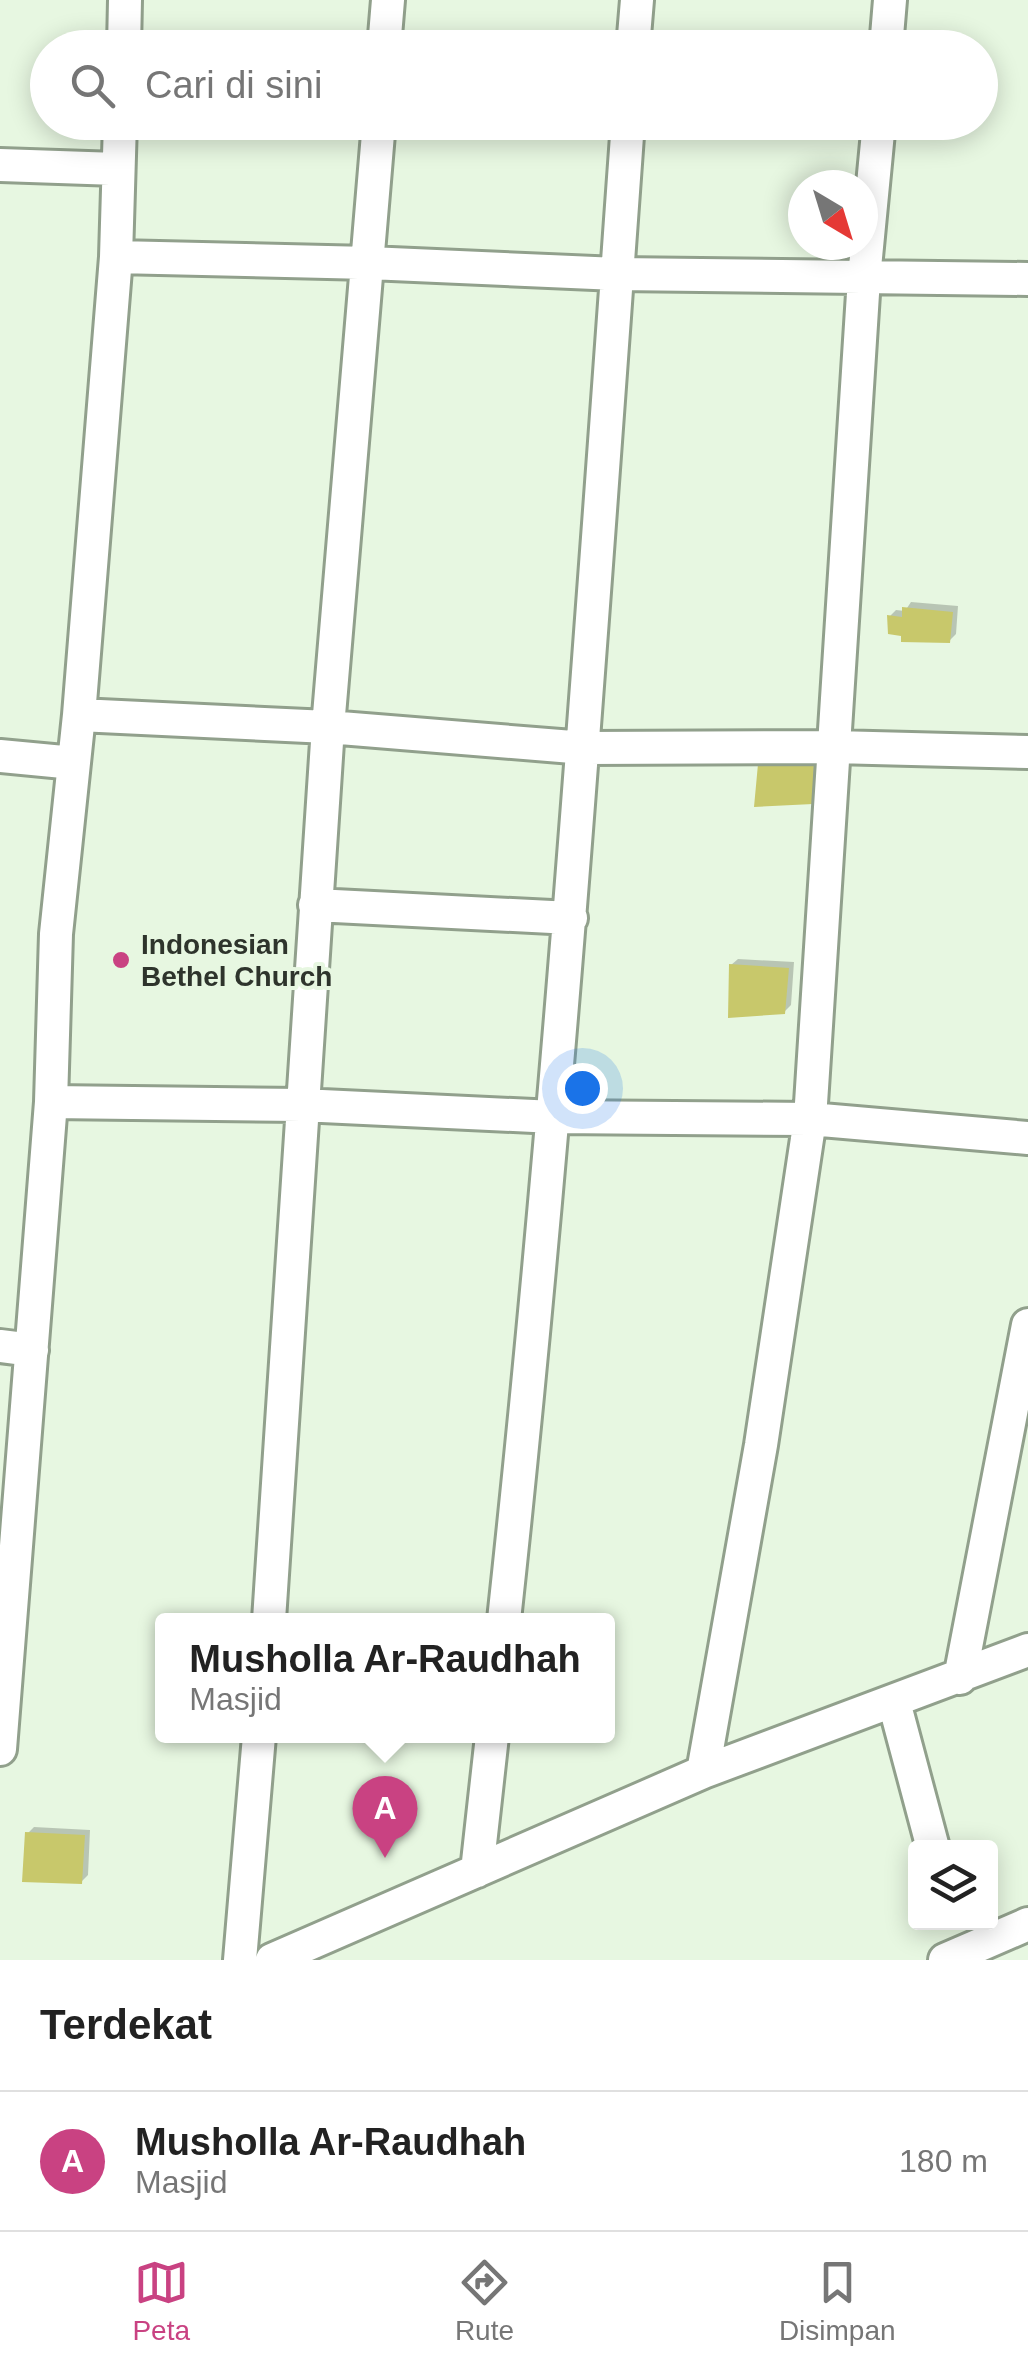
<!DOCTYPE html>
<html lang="id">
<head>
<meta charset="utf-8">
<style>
  :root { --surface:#fff; --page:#f6f6f6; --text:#222; --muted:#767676; --line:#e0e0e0; --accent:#c94282 }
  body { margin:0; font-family:Arial,sans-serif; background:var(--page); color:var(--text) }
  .controls { position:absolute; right:30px; bottom:30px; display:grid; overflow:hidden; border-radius:10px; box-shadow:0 5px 25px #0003 }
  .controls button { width:90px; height:90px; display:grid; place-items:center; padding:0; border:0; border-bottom:2px solid var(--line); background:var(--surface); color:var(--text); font:50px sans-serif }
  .compass { position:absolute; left:788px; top:170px; width:90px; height:90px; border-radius:50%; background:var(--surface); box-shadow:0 5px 25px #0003; rotate:142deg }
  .you { position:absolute; left:582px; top:1088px; width:35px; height:35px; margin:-25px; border:8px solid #fff; border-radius:50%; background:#1a73e8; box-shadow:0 0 0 15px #1a73e833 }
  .badge { display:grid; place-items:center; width:65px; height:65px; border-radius:50%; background:var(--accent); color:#fff; font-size:32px; font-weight:700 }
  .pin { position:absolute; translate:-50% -82px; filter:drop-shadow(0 2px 5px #0008) }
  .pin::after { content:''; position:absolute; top:52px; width:35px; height:30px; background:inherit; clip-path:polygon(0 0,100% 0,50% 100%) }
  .popup { position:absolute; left:155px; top:1613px; width:460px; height:130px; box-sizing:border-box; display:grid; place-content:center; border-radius:10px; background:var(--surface); filter:drop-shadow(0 2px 8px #0005); font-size:32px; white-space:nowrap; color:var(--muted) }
  .popup b { font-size:38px; color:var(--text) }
  .popup::after { content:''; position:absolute; left:50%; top:100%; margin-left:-20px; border:20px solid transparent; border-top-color:var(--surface) }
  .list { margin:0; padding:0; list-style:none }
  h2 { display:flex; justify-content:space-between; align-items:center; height:130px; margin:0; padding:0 40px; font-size:42px }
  h2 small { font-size:32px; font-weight:400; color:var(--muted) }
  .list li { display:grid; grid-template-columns:65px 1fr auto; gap:30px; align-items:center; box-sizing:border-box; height:140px; padding:0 40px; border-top:2px solid var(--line) }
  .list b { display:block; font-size:38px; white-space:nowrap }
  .list p { margin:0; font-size:32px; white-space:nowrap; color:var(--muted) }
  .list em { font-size:32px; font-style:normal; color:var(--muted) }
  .icon { flex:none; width:55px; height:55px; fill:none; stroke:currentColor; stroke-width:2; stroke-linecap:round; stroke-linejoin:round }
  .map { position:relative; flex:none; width:1028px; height:1960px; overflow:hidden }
  .search { position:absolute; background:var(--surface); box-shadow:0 5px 25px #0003; left:30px; right:30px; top:30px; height:110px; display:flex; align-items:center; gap:25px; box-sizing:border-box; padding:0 35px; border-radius:55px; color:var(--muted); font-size:38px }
  .sheet { height:270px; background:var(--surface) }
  nav { display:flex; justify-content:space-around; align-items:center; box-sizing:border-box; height:140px; border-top:2px solid var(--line); background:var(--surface); font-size:28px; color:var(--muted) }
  nav a { display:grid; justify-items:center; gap:5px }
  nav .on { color:var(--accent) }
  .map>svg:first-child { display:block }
  .shadow { fill:#0003 }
  .building { fill:#c8c86b }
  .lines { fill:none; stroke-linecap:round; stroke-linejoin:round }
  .street-casing { stroke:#91a08c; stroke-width:38 }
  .street { stroke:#fff; stroke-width:32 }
  .poi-dot { fill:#c94282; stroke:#e7f7e1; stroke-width:4 }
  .labels { text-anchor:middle; stroke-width:8; stroke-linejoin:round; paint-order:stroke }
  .poi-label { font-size:28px; font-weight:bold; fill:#2e342c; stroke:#e7f7e1; text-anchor:start }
</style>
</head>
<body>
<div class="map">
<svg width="1028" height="1960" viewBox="0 0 1028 1960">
  <rect width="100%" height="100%" fill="#e7f7e1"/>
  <path class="shadow" d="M911,602L958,606L956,634L949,641L890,616L896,610L905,611Z
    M820,755L818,795L812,802L760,765L767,758Z
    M738,959L794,962L791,1005L784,1012L731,965Z
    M34,1827L90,1830L88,1875L81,1882L28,1833Z"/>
  <path class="building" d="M902,607L953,612L950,643L901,642V636L888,634L887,615L902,617Z
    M814,761L813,804L754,807L758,764Z
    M729,964L789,968L785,1014L728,1018Z
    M25,1832L85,1835L82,1884L22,1882Z"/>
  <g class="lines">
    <g class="street-casing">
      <path id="street" d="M124,48L125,0
        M384,48L388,0
        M633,48L637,0
        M886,48L890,0
        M0,165L117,169
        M116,257L369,263L617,274L1028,279
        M79,715L328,727L585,748L834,747L1028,752
        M0,756L74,763
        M315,905L571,918
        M51,1102L301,1105L554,1117L810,1119L1028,1138
        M0,1346L32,1350
        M269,1620L328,727L379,122
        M504,1620C558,1122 592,623 628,122
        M960,1678L1028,1325
        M894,1702L933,1848
        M0,1749L51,1102L56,934L79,715L116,257L120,122
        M703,1772L761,1445L810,1119L864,278L879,122
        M477,1871L492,1736
        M240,1960L259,1736
        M272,1960L703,1772L1028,1650
        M945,1960L1028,1924"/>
    </g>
    <use href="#street" class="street"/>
  </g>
  <circle class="poi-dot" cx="121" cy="960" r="10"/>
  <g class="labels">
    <g class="poi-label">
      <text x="141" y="954">Indonesian<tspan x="141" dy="32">Bethel Church</tspan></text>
    </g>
  </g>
</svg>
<div class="controls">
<button><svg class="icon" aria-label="layers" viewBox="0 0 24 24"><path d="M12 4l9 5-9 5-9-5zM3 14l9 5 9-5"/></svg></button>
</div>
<svg class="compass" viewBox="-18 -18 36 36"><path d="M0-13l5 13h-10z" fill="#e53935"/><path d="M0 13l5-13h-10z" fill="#767676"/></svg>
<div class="you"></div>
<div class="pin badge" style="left:385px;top:1858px">A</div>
<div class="popup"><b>Musholla Ar-Raudhah</b>Masjid</div>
<div class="search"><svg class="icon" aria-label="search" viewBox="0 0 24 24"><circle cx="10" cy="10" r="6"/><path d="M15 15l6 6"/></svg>Cari di sini</div>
</div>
<section class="sheet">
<h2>Terdekat<small></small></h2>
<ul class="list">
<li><span class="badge">A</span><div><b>Musholla Ar-Raudhah</b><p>Masjid</p></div><em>180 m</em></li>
</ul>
</section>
<nav>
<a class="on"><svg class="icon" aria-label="map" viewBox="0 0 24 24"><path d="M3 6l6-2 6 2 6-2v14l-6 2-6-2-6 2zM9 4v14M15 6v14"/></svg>Peta</a>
<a><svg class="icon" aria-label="directions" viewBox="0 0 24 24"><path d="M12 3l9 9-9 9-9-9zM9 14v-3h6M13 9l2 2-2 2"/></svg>Rute</a>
<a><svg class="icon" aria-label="saved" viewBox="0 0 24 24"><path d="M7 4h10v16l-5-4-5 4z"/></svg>Disimpan</a>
</nav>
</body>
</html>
